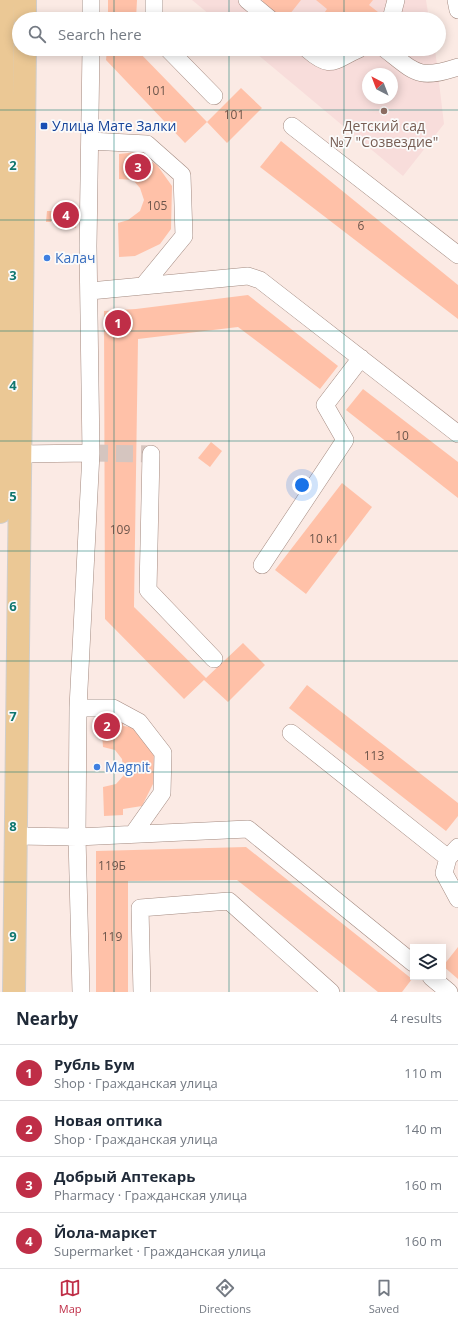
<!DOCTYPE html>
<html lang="en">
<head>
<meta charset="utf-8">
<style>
  :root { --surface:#fff; --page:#f2f2f3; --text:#1f2937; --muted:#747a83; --line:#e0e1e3; --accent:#bf2e47 }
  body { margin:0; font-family:"Open Sans",sans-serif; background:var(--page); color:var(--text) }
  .controls { position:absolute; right:12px; bottom:12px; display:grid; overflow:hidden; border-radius:0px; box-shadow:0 2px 10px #0003 }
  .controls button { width:36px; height:36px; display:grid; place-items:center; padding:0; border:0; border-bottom:1px solid var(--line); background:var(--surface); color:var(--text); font:20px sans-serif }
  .compass { position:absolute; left:362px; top:68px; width:36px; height:36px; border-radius:50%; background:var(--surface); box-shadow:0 2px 10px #0003; rotate:318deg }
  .you { position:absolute; left:302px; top:485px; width:14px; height:14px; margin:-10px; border:3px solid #fff; border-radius:50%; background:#1a73e8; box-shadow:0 0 0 6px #1a73e833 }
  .badge { display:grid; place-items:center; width:26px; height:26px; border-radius:50%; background:var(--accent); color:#fff; font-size:13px; font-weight:700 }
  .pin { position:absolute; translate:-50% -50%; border:2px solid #fff; box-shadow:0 1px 4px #0006 }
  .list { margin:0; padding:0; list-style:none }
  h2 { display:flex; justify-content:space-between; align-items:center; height:52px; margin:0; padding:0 16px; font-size:17px }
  h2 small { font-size:13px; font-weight:400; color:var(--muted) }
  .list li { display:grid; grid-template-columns:26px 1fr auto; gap:12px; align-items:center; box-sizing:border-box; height:56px; padding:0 16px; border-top:1px solid var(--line) }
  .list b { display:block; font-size:15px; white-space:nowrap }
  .list p { margin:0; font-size:13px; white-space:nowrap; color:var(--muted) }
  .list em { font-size:13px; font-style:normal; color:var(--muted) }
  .icon { flex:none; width:22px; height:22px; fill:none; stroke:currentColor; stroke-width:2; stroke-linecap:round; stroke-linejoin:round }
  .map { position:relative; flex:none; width:458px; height:992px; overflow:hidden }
  .search { position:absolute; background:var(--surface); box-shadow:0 2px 10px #0003; left:12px; right:12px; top:12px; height:44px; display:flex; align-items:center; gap:10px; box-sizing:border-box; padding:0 14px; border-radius:22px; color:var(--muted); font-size:15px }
  .sheet { height:276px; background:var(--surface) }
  nav { display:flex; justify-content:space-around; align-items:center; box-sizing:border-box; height:56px; border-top:1px solid var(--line); background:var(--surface); font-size:11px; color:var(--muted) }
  nav a { display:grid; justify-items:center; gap:2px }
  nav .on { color:var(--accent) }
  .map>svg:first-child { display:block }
  .education { fill:#f8dddb; fill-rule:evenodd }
  .building { fill:#ffc1a8 }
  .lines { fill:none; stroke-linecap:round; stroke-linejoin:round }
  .minor-tunnel { stroke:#d5c5bf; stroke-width:17; stroke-dasharray:17 8; stroke-linecap:butt }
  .minor-casing { stroke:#a38a80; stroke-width:18 }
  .major-casing { stroke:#d0cecc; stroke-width:24 }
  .minor { stroke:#fff; stroke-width:17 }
  .major { stroke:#ebc895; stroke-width:22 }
  .grid { fill:none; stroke:#0f766e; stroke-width:1; stroke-opacity:0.55 }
  .education-dot { fill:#8d6e63; stroke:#fbfbfb; stroke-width:1.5 }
  .transit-dot { fill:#1a4fb4; stroke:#fbfbfb; stroke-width:1.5 }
  .shop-dot { fill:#3f7fe0; stroke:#fbfbfb; stroke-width:1.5 }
  .labels { text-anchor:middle; stroke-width:3.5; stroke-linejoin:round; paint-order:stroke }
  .number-label { font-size:12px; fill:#6c554b }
  .transit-label { font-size:14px; fill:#164399; stroke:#fbfbfb; text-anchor:start }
  .education-label { font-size:14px; fill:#785e54; stroke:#fbfbfb }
  .shop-label { font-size:14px; fill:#366cbe; stroke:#fbfbfb; text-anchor:start }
  .grid-label { font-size:13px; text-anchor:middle; font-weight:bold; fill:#0f766e; stroke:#fbfbfb; stroke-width:3.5; stroke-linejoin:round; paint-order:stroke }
</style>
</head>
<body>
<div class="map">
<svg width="458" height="992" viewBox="0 0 458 992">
  <rect width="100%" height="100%" fill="#fbeae4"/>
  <path class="education" d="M192,0H426L429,19H215Z
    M251,49H435L444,124L403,176ZM368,74H392V98H368Z"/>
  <path class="building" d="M108,0H137L136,19H108Z
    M263,0H301L286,19H277L259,5Z
    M316,0H373L369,5L387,19H320L327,9Z
    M107,49H136L207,122L241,88L262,108L227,143L207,122L185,143L106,60Z
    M281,141L458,285V319L260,167Z
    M137,152L157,165L172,186L171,229L160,244L135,256L119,257L118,223L128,220L140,211L144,200L140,188L133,180L119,179V154Z
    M63,205H77L76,228H62Z
    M47,211H52L51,222H46Z
    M248,295L338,366L320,389L238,327L138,339L134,607L206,678L243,643L265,665L228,702L204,680L184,699L105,619L104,311L136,309Z
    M363,389L458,462V498L346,410Z
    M211,442L222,451L210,467L198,458Z
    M342,483L372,507L306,594L275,570Z
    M307,685L458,803V816L446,831L289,708Z
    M101,718H123V726L132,727L154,750L153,784L142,806L123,809V815L104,816L103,787L116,784L124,775L122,759L115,750L103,747Z
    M246,847L412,979L402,992H378L237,880L128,881V992H96V851Z
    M458,947V979L443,966Z"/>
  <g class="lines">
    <path class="minor-tunnel" d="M91,453L151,454"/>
    <g class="minor-casing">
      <path id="minor" d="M247,0L270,19
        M456,0L458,10
        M91,19V0
        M154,19V0
        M391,19L396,0
        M168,49L214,96
        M307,49C331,70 332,61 359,49
        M385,49C416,73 418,80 458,67
        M292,126L458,255
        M90,141L147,144L182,175L184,236L143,286
        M90,291L248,276L260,280L458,434
        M20,454L91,453
        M151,454L148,590L214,659
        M262,565L345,440L325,405L361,358
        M78,708L91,453L88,246L91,49
        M291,733L448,858L458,847
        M16,836L77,837L248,829L413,963
        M448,858L444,873L458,899
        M431,977L449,992
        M81,992L77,837L78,708H113L139,722L163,753L162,793L133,834
        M142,992L140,908L229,901L331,992"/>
    </g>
    <g class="major-casing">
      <path id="major" d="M25,19V0
        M0,512L3,0
        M14,992L25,49"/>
    </g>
    <use href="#minor" class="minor"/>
    <use href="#major" class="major"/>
  </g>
  <path class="grid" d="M114,0V19M229,0V19M344,0V19M114,49V992M229,49V992M344,49V992M0,110H458M0,220H458M0,331H458M0,441H458M0,551H458M0,661H458M0,772H458M0,882H458"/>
  <circle class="education-dot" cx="384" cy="111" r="4"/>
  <rect class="transit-dot" x="40" y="122" width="8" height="8" rx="2"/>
  <g class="shop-dot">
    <circle cx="47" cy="258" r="4"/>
    <circle cx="97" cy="767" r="4"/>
  </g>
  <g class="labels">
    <g class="number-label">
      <text x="156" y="95">101</text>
      <text x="234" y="119">101</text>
      <text x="157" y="210">105</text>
      <text x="361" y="230">6</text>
      <text x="402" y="440">10</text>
      <text x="120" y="534">109</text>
      <text x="324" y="543">10 к1</text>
      <text x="374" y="760">113</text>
      <text x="112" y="870">119Б</text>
      <text x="112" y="941">119</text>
    </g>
    <g class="transit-label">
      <text x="52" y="131">Улица Мате Залки</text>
    </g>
    <g class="education-label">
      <text x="384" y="131">Детский сад<tspan x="384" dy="16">№7 "Созвездие"</tspan></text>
    </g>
    <g class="shop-label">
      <text x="55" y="263">Калач</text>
      <text x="105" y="772">Magnit</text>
    </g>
  </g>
  <g class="grid-label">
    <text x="13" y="170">2</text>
    <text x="13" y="280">3</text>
    <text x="13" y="390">4</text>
    <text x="13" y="501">5</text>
    <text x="13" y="611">6</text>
    <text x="13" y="721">7</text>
    <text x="13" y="831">8</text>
    <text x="13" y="941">9</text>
  </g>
</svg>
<div class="controls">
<button><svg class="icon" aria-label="layers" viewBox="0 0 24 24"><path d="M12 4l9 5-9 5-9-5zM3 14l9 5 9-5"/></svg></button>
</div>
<svg class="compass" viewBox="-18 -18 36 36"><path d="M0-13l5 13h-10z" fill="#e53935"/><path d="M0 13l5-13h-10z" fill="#747a83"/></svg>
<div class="you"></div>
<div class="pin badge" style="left:118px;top:323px">1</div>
<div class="pin badge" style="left:107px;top:726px">2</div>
<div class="pin badge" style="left:138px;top:167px">3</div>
<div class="pin badge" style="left:66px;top:215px">4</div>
<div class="search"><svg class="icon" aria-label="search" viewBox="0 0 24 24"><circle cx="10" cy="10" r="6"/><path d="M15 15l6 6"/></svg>Search here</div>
</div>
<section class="sheet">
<h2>Nearby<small>4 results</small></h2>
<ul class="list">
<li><span class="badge">1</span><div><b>Рубль Бум</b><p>Shop · Гражданская улица</p></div><em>110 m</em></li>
<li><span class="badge">2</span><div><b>Новая оптика</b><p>Shop · Гражданская улица</p></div><em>140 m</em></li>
<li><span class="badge">3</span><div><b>Добрый Аптекарь</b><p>Pharmacy · Гражданская улица</p></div><em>160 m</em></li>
<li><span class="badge">4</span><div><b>Йола-маркет</b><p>Supermarket · Гражданская улица</p></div><em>160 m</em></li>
</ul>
</section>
<nav>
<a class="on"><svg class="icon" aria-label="map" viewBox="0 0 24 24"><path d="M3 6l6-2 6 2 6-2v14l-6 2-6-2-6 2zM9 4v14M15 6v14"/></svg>Map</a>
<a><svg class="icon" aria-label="directions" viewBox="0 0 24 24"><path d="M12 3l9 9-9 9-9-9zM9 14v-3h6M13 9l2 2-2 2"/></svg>Directions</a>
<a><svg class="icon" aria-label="saved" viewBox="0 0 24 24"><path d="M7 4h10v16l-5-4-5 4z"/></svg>Saved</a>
</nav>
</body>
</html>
